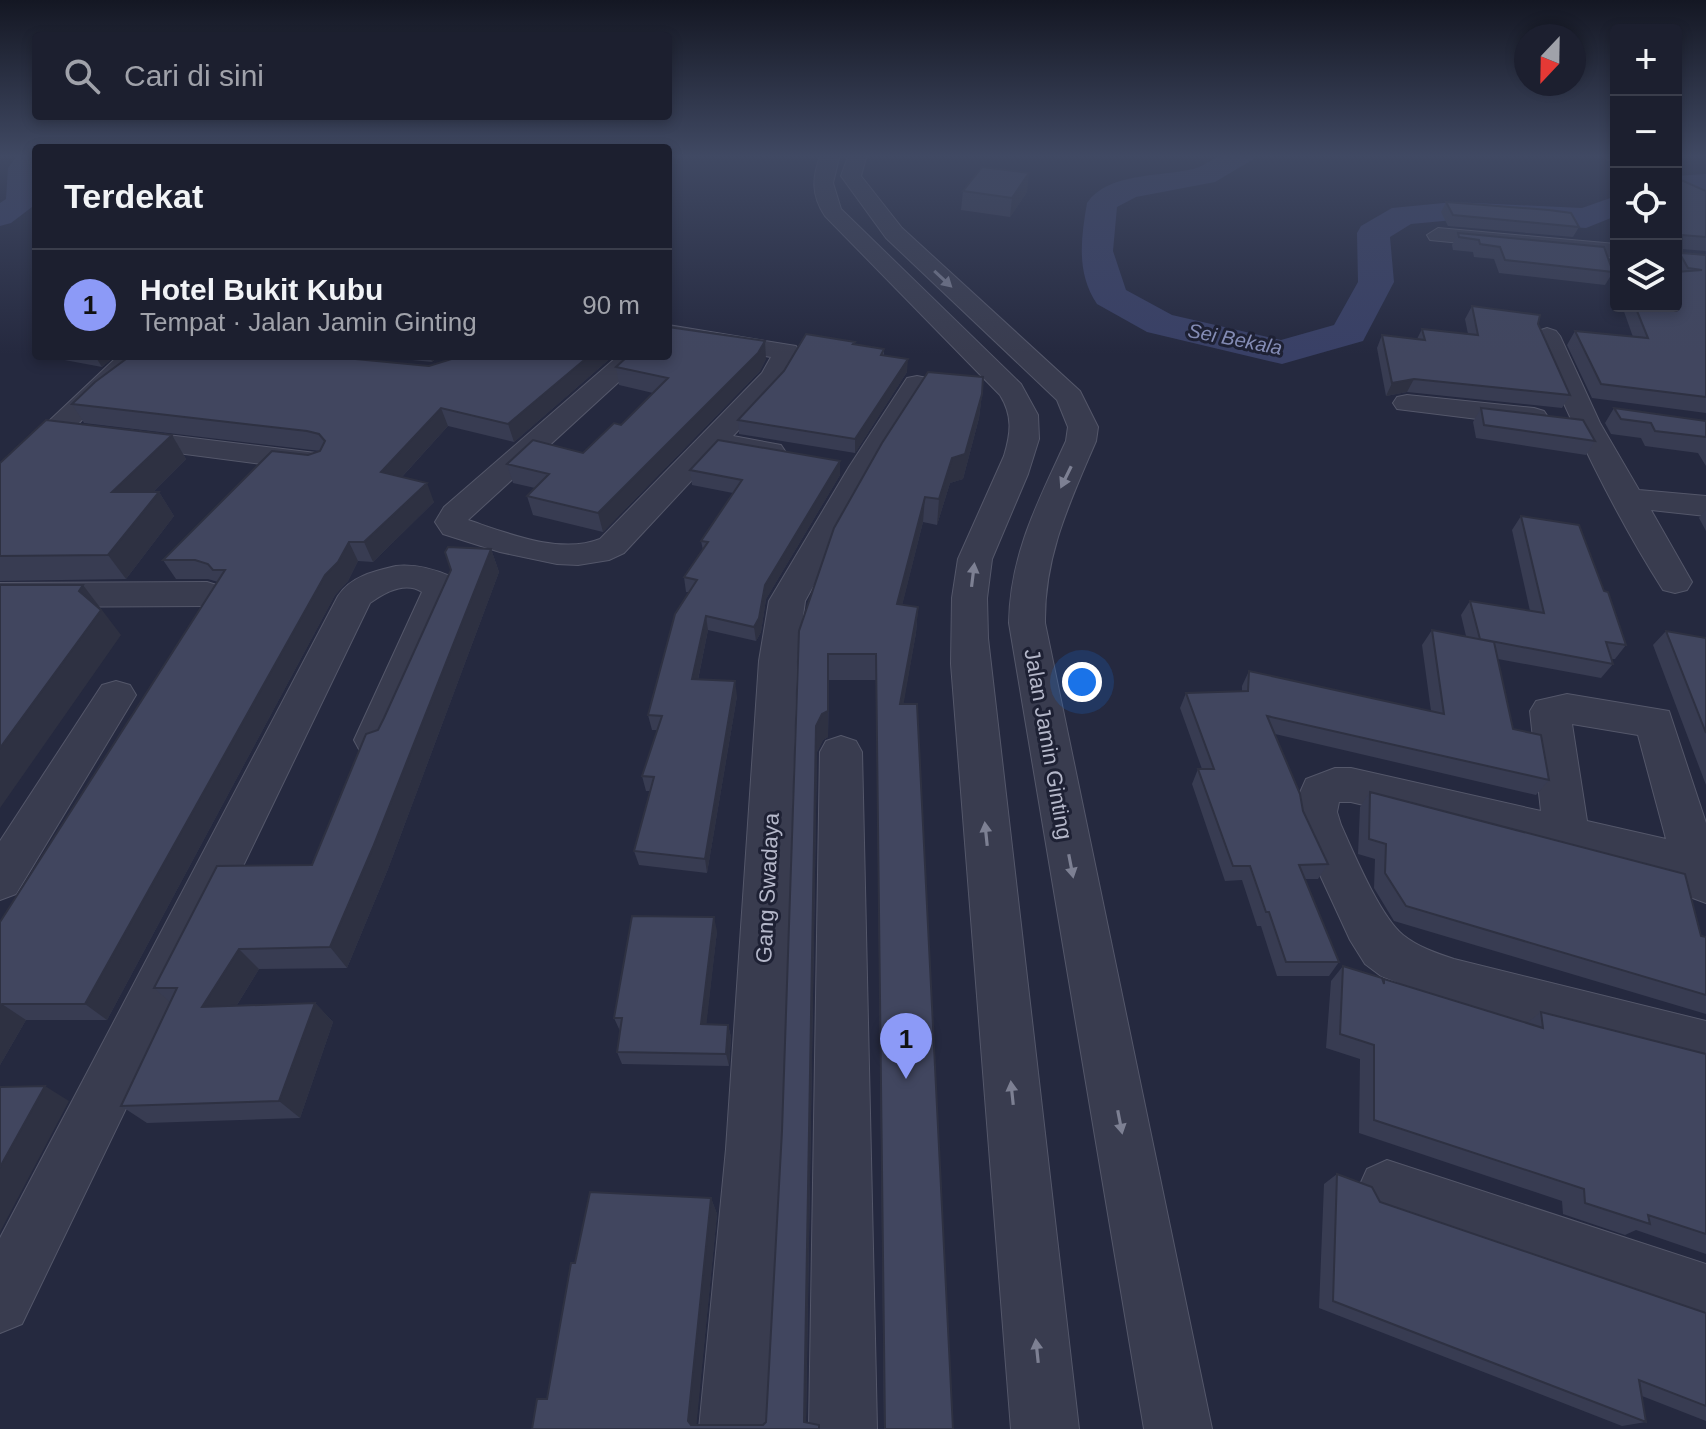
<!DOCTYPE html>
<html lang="id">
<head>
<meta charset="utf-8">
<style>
  :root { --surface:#1c1f2f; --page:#292c3b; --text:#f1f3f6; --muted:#a0a2aa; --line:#3a3d4b; --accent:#8c9af7 }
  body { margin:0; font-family:Helvetica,sans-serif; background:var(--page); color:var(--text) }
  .controls { position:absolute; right:24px; top:24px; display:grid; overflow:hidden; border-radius:8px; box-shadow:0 4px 12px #0003 }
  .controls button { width:72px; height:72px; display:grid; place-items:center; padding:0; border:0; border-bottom:2px solid var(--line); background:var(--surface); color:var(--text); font:40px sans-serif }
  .compass { position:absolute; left:1514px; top:24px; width:72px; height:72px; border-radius:50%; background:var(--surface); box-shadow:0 4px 12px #0003; rotate:202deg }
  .you { position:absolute; left:1082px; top:682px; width:28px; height:28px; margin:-20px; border:6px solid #fff; border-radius:50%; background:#1a73e8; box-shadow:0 0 0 12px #1a73e833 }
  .badge { display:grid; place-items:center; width:52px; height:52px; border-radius:50%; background:var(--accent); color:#111; font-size:26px; font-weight:700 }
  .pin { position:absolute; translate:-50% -66px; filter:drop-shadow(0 2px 4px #0008) }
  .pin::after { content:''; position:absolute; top:42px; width:28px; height:24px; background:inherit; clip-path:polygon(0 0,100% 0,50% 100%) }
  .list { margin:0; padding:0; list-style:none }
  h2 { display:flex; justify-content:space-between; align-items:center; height:104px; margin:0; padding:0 32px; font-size:34px }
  h2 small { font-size:26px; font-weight:400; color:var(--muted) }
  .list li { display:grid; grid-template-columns:52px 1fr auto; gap:24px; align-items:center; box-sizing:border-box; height:112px; padding:0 32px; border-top:2px solid var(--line) }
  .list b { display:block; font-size:30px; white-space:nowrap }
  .list p { margin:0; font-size:26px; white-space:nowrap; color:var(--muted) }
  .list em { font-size:26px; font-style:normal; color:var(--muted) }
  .icon { flex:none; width:44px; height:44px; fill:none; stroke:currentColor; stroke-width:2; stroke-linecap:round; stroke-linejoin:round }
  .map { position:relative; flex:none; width:1706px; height:1429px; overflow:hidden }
  .search { position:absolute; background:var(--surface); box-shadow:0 4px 12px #0003; left:32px; top:32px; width:640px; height:88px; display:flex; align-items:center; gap:20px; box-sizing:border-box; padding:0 28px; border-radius:8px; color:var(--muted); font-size:30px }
  .panel { position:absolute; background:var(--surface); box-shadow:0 4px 12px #0003; left:32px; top:144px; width:640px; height:216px; border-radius:8px }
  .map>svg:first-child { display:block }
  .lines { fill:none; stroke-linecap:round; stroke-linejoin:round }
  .river { fill:#394066; fill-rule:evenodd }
  .street-casing { stroke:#54576a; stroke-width:2 }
  .street { fill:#393c4f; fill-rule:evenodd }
  .wall { fill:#383c52 }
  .shaded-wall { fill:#2e3142 }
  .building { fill:#41465f; stroke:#2e3142; stroke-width:2 }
  .oneway { fill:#7d8093 }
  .labels { text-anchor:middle; stroke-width:6; stroke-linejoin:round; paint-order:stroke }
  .far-water-label { font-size:20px; font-style:italic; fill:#848cb5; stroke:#1e2134 }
  .street-label { font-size:22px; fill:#b5b8ca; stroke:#1e2134 }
</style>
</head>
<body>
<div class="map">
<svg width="1706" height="1429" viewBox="0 0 1706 1429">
  <rect width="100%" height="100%" fill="#25293f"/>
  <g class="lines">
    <path class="river" d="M18,154H36V204L11,223L0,226V203L6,199L8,168Z
      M1221,154H1256L1252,160L1215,182L1136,197L1117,207L1113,251L1126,290L1172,315L1281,340L1334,325L1358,282L1357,233L1361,226L1392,208L1454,202L1582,208L1616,196V216L1586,228L1454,220L1411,224L1390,237L1394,282L1363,341L1282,364L1147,332L1097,304C1076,273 1081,238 1087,203C1108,172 1160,177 1193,169C1203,167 1212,159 1221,154Z
      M1706,174V192L1676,194V176Z"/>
    <g class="street-casing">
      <path id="street" d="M821,154H840L833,183L841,209L1021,384L1038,415L1039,439L1028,474L992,559L987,598L988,638L1079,1429H1011L951,664L952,598L958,559L1004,456C1011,433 1013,416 1000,395L825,216C811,195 812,177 821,154Z
        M849,154H867L861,176L902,228L1080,391L1098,427L1096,441C1070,502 1044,555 1045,623L1212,1429H1144L1009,623C1010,554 1038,502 1066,441L1068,427L1057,400L886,238L841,176Z
        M1599,154H1616V164Z
        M1438,228L1616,244V258L1430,240L1427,235Z
        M668,325L796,346L800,352L783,383L733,436L781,445L785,451L781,457L770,460L719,451L624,553L609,560L578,565L557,564L500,552L443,534L435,522L444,507L618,356H647L468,520C507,533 560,555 600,539L762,373L771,357L668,341Z
        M1547,328L1556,331L1560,336L1600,423L1639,490L1706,496V516L1651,510L1692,582L1687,590L1675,593L1663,590C1612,510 1572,424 1534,336L1538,331Z
        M118,356H146L11,491L0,493V467Z
        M917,376L927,378L931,384L879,467L805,601L797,661L782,1149L767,1429H699L726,1149L759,661L769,601L849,467L907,378Z
        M1407,395L1534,408L1544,411L1548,417L1544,423L1534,426L1397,409L1393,403L1397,397Z
        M126,430L316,453L327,456L331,462L327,468L316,471L116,445L111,439L116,433Z
        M396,566C416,564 434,569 452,577L458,592L394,740L388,751L374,756L360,751L354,740L422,592C406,581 385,592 370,603L22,1324L0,1333V1238L338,596C351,576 375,571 396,566Z
        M207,582L220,586L225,594L220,602L207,606L0,607V583Z
        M116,681L130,685L136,695L16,894L0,900V841L102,685Z
        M1567,694L1669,711L1706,823V903L1690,897L1681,881L1351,802H1339L1337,812L1341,825C1354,854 1380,916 1403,935C1418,947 1436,953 1454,959L1706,1021V1073L1454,1005L1381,976L1365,964L1350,940L1297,825L1294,806L1306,779L1335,768H1351L1541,811L1530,711L1536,701ZM1572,724L1638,735L1666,839L1587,821Z
        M841,736L856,741L862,752L877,1429H809L820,752L826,741Z
        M1387,1160L1706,1264V1326L1367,1209L1358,1189L1367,1169Z"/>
    </g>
    <use href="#street" class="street"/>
  </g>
  <path class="wall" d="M1676,180L1706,191V251L1682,249V253L1706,255V413L1592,398L1567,345L1575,331L1633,337L1622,306H1676Z
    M963,191L1027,192L1010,217L961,210Z
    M1446,202L1579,227L1573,237L1448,226L1441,212Z
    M1458,233L1613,272L1605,285L1499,273L1494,259L1474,257L1473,252L1453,250L1452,245Z
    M1472,306L1538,324L1570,395L1562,408L1407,392L1386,396L1377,348L1382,335L1417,339L1422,329L1468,334L1465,319Z
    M855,342V345L884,349V355L907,372L855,453L739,434L738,420Z
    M43,356H115L102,367Z
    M123,356H324L429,366L455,358L456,356H613L514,442L448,426L402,477L434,502L373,562L358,561L348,581L335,595L107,1020H26L0,1065V922L218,582L208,579H176L163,560L308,455L320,451L84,423L72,404L125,360Z
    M372,356H439L432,362Z
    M766,359L760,371L603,532L533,515L527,496L535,488L513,483L507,464L583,453L621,425L653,393L619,385L616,367Z
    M982,394L979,418L963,479L950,483L937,525L923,522L902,605L918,607L916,633L903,704L953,1429H884L876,680H829L828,737L823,740L817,752L806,1422L819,1425L820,1429H532L547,1399L711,1198L717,1214L696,1425H763L766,1422L782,1131L799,631Z
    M1481,408L1595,441L1586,455L1476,438L1473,422Z
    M1614,408L1706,421V466L1698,453L1645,446L1641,438L1611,434L1605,423Z
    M172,435L186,459L153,492H159L174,516L126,579L0,581V463Z
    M690,470L840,475L766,599L761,632L756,641L708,630L698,680L737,696L707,873L639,865L634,851L650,791H646L642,776L657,730H652L648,715L689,592H686L684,577L703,550L701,541L733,493L692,485Z
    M1706,509V531L1699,518Z
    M1521,516L1604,591L1626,645L1615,659H1612L1613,664L1601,678L1498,659L1513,729L1549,780L1536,795L1275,734L1303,811L1328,864L1318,879H1305L1339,962L1329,976H1277L1261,926H1257L1242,880L1225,881L1192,784L1198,769H1202L1180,708L1186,693L1242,691V686L1249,671L1431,711L1422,645L1432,630L1466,636L1461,615L1470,601L1530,611L1512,530Z
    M491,549L499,572L388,869L347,968L259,969L237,1005L315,1003L333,1022L300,1118L147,1123L121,1106L170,1002L154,988L312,865L384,718L451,570Z
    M1666,631L1706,638V785L1653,645Z
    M1370,792L1706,937V1014L1394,921L1374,888L1375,859L1358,854L1360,807Z
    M717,931L706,1024L728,1025L731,1037L729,1066L622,1064L617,1052L620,1031L614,1018Z
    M1343,966L1383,980L1384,979L1527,1023L1541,1012L1706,1054V1254L1636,1230L1625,1235L1563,1214L1562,1201L1359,1133L1360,1059L1326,1048L1331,981Z
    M1337,1174L1380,1202L1706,1313V1421L1642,1396L1646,1422L1622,1426L1319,1308L1324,1184Z"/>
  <path class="shaded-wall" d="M1029,173L1027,192L1010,217L1012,198Z
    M765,341L766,359L760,371L603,532L598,513Z
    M95,356H115L102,367Z
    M430,356H439L432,362Z
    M589,356H613L514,442L508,424Z
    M908,359L907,372L855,453V439Z
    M1414,379L1407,392L1386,396L1392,383Z
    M982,394L979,418L963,479L950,483L937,525L939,499L952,458Z
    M441,408L448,426L389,491L381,472Z
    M172,435L186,459L129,516L112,492Z
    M840,461V475L766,599L761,632L756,641L754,627L765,585Z
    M427,483L434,502L373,562L364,542Z
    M159,492L174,516L126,579L108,555Z
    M925,497L923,522L896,630L897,604Z
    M349,542L358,561L348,581L335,595L107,1020L85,1004L325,575Z
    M491,549L499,572L388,869L347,968L330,947Z
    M83,585L121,635L0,808V748L79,591Z
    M918,607L916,633L899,730L900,704Z
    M706,616L708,630L695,694L692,679Z
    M828,654V737L823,740L817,752L806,1429L804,1422L816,726Z
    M735,681L737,696L707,873L705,859Z
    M714,917L717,931L705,1037L701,1024Z
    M239,949L259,969L224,1026L202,1007Z
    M315,1003L333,1022L300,1118L279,1101Z
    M2,1004L26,1020L0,1065V1007Z
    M728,1025L731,1037L729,1066L726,1054Z
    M45,1086L69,1101L0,1232V1167Z
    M711,1198L717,1214L696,1429L688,1421Z"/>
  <path class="building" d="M982,167L1029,173L1012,198L963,191Z
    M1676,180H1681L1706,191V237L1682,235V253L1706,255V397L1601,384L1575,331L1648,338L1635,306H1676V272L1702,270L1688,268L1676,247Z
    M1446,202L1549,210L1571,213L1579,227L1453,215Z
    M1458,233L1604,247L1613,272L1505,260L1500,247L1480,244L1479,240L1459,237Z
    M1472,306L1540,315L1538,324L1570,395L1414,379L1392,383L1382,335L1425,340L1422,329L1478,335Z
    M668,327L765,341L758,353L598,513L527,496L549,474L507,464L533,440L583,453L614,423L621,425L668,378L616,367L628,356H668Z
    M806,334L855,342L853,344L884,349L881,355L908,359L855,439L738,420L784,371Z
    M128,356H324L429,366L455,358L456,356H589L508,424L441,408L381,472L427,483L364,542H349L338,562L325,575L85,1004H2L0,1007V922L225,570H213L208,564L195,560H163L272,451L308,455L320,451L325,441L319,434L307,431L72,404L95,382L130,356Z
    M928,372L983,377L982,394L965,454L952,458L939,499L925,497L897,604L918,607L900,704H917L953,1429H885L876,654H828V711L822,714L816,726L804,1422L819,1425V1429H532L537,1399H547L571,1263H575L590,1192L711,1198L688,1421L691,1425H763L766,1422L782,1131L799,631L834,528L882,443Z
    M1481,408L1583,420L1595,441L1484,425Z
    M1614,408L1706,421V437L1655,431L1651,423L1621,419Z
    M46,420L172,435L112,492H159L108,555L0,556V463Z
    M718,440L840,461L765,585L759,618L754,627L706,616L692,679L735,681L705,859L634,851L654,777L642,776L662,716L648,715L675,614L697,580L684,577L708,542L701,541L742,480L690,470Z
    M1521,516L1579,525L1604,591L1608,592L1626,645L1606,642L1613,664L1480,639L1470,601L1544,613Z
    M448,547L491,549L373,847L330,947L239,949L202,1007L315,1003L279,1101L121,1106L177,988H154L217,866L312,865L366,734L378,730L384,718L451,570L445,552Z
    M0,585H83L79,591L101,610L0,748Z
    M1432,630L1494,642L1513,729L1541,735L1549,780L1267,716L1300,794L1303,811L1328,864L1299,865L1339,962H1286L1269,912H1266L1250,866H1233L1198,769H1214L1186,693L1248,691L1249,671L1444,714Z
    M1666,631L1706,638V733Z
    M1370,792L1685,874L1701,936L1706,937V995L1406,906L1385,873L1386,844L1369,839Z
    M632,916L714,917L701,1024L728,1025L726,1054L617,1052L622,1018H614Z
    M1343,966L1382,978L1384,984V979L1543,1028L1541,1012L1706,1054V1234L1648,1215L1650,1224L1585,1203L1584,1189L1374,1120V1045L1340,1034Z
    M45,1086L0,1167V1087Z
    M1337,1174L1372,1187L1380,1202L1706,1313V1406L1639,1380L1646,1422L1333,1301Z"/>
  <defs><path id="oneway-solid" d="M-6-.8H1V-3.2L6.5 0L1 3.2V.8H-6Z" transform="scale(2)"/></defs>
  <g class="oneway">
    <use href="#oneway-solid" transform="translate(943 279) rotate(43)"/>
    <use href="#oneway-solid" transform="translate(1066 477) rotate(116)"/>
    <use href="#oneway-solid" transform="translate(973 575) rotate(-83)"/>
    <use href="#oneway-solid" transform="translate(986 834) rotate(-96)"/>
    <use href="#oneway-solid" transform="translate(1071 866) rotate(79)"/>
    <use href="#oneway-solid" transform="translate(1012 1093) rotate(-96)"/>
    <use href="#oneway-solid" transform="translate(1120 1122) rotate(79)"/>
    <use href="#oneway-solid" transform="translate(1037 1351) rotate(-96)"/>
  </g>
  <linearGradient id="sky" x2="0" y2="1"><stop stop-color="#141723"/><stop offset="0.44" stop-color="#404963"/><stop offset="1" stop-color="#404963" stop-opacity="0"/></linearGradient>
  <rect width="1706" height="354" fill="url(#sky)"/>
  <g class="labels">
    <g class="far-water-label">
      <text transform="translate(1235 339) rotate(11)" y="7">Sei Bekala</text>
    </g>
    <g class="street-label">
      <text transform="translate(1049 744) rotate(80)" y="8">Jalan Jamin Ginting</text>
      <text transform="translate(767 888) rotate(-87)" y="8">Gang Swadaya</text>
    </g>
  </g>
</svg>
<div class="controls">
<button>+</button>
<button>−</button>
<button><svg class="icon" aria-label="locate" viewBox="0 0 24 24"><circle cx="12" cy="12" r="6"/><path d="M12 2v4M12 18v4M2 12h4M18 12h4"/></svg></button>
<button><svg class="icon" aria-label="layers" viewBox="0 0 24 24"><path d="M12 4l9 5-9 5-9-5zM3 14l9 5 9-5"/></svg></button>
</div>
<svg class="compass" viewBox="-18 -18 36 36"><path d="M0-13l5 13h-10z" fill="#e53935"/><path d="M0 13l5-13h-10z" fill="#a0a2aa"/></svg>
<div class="you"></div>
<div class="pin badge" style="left:906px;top:1079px">1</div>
<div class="search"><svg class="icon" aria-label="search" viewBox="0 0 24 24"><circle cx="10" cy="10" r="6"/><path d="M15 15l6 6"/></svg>Cari di sini</div>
<section class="panel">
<h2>Terdekat<small></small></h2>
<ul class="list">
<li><span class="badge">1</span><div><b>Hotel Bukit Kubu</b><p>Tempat · Jalan Jamin Ginting</p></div><em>90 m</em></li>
</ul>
</section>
</div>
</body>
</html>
